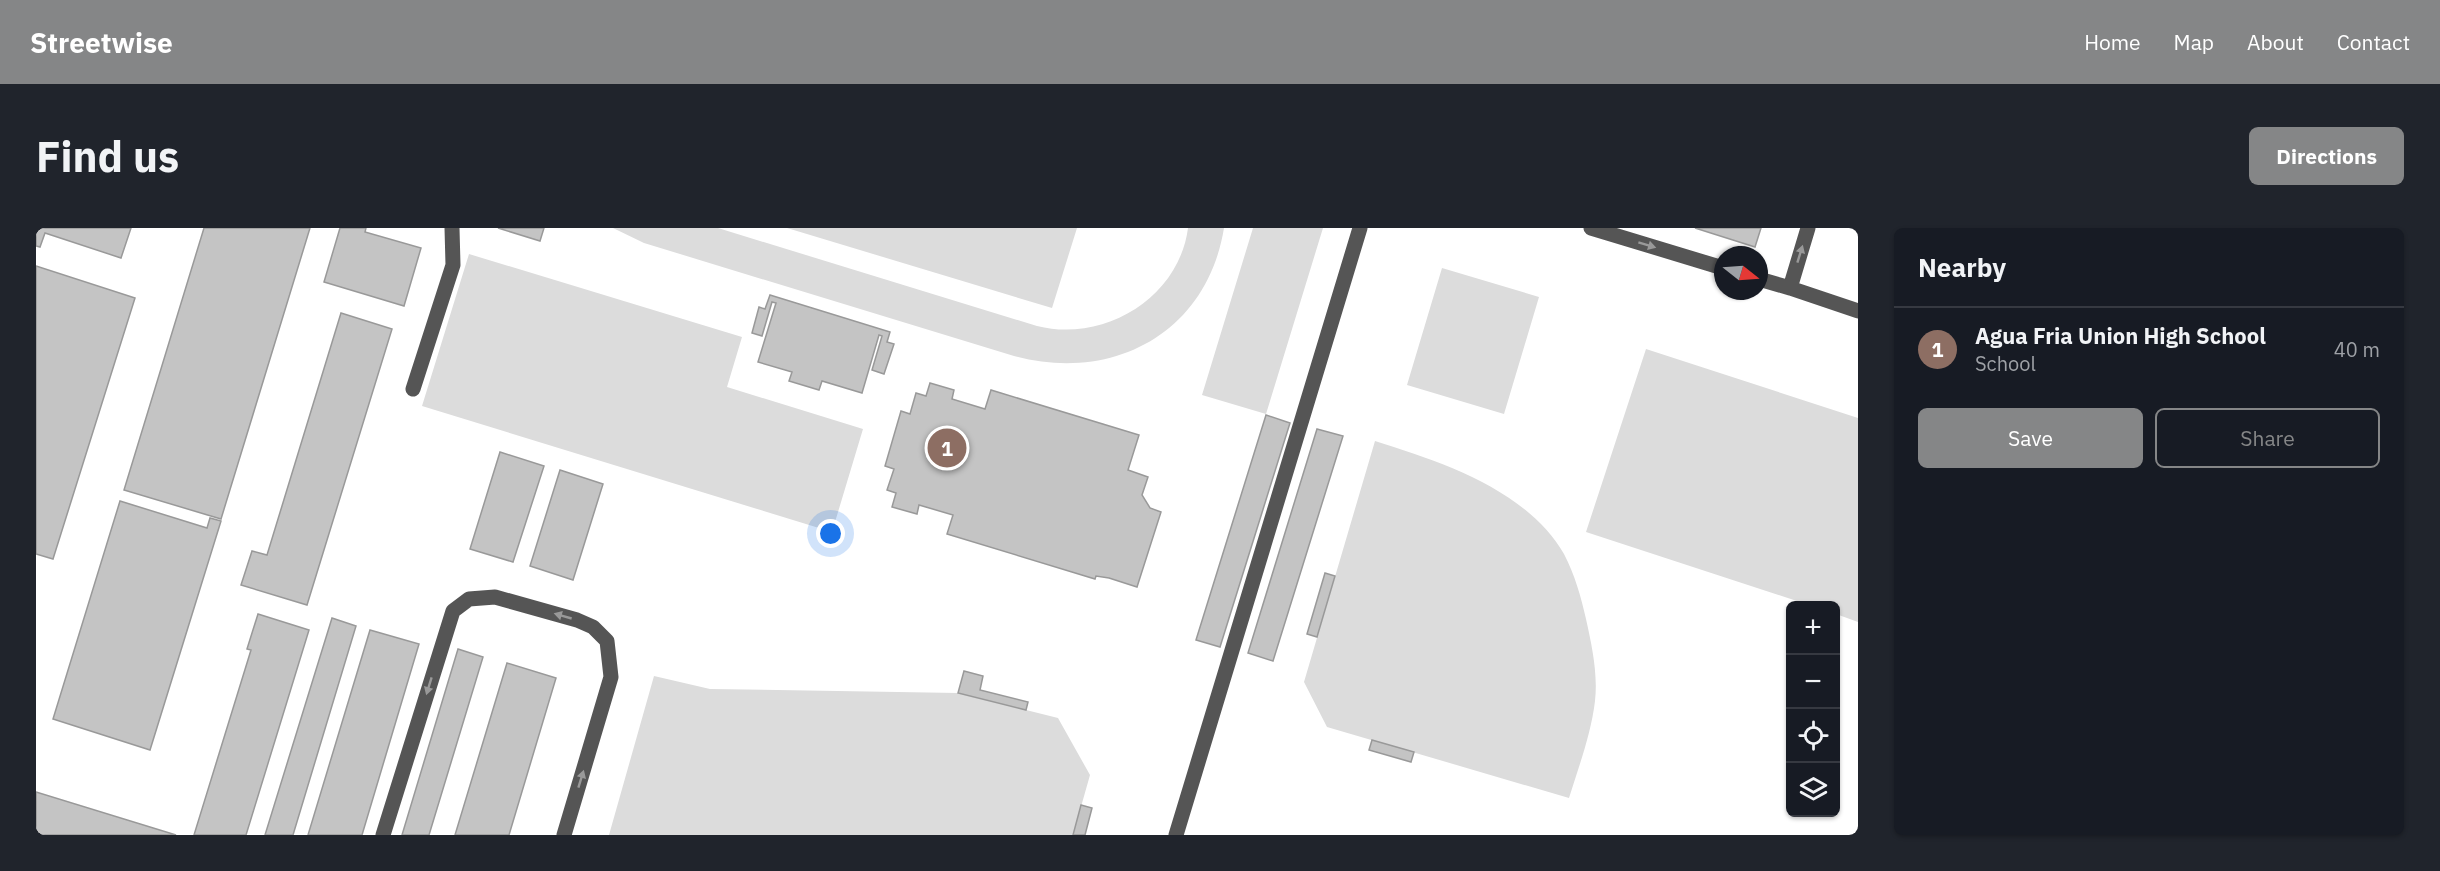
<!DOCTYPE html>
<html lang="en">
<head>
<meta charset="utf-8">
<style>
  :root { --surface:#171b24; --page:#20242c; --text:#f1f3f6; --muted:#9ea1a6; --line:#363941; --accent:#858687 }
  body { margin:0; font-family:"IBM Plex Sans",sans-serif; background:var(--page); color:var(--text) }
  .controls { position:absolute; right:18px; bottom:18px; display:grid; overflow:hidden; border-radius:9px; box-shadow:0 2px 4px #0004 }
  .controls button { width:54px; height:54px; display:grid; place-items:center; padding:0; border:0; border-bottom:2px solid var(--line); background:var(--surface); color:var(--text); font:30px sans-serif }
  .compass { position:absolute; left:1678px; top:18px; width:54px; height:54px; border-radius:50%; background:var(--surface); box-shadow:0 2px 4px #0004; rotate:107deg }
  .you { position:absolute; left:795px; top:306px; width:21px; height:21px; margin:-15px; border:4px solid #fff; border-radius:50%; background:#1a73e8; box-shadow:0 0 0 9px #1a73e833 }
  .badge { display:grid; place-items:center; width:39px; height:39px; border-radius:50%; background:var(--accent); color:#fff; font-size:20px; font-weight:700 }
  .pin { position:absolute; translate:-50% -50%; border:3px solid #fff; box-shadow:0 2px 6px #0006 }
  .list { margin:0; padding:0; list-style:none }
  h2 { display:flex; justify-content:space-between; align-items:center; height:78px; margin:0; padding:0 24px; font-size:26px }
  h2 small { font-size:20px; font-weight:400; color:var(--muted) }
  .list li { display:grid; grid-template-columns:39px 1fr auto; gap:18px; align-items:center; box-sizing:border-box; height:84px; padding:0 24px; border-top:2px solid var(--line) }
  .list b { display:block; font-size:22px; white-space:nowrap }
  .list p { margin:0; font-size:20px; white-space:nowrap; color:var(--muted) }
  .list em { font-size:20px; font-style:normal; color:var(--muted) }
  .actions { display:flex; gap:12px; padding:18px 24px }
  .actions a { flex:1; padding:14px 0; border:2px solid var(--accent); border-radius:9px; text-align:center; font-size:21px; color:var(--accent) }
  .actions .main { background:var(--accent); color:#fff }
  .icon { flex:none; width:33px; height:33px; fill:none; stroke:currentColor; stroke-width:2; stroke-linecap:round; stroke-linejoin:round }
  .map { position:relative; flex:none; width:1822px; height:607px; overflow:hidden; border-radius:9px }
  header { display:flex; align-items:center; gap:36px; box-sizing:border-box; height:84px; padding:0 30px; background:var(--accent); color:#fff }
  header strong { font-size:28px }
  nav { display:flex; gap:33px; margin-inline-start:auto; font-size:21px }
  .intro { display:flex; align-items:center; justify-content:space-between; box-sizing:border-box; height:144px; padding:0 36px }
  h1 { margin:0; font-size:42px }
  .button { padding:15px 27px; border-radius:9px; background:var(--accent); color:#fff; font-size:21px; font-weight:700 }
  main { display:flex; gap:36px; padding:0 36px }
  aside { flex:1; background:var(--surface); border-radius:9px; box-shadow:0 2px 4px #0004 }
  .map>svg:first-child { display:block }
  .park { fill:#dcdcdc }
  .building { fill:#c4c4c4; stroke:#999; stroke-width:1.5 }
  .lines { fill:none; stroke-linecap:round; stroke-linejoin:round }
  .minor { stroke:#555; stroke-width:15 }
  .oneway { fill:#999 }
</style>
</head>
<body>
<header>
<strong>Streetwise</strong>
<nav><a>Home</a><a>Map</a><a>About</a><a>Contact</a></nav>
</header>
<div class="intro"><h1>Find us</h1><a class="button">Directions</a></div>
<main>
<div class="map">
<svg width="1822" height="607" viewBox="0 0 1822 607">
  <rect width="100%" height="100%" fill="#fff"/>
  <path class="park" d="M577,0H682L1001,98C1068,115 1143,70 1152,0H1188C1171,105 1077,155 978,128L608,15Z
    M751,0H1041L1016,80Z
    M1217,0H1287L1230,186L1166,167Z
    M433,26L706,109L691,159L827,201L796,304L386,178Z
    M1406,40L1503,69L1468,186L1371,157Z
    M1610,121L1822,190V394L1800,386V377H1773L1550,304Z
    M1339,213C1406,234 1491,262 1528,326C1539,347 1545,369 1550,391C1556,418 1562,446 1559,473C1555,506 1543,538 1533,570L1291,499L1268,454Z
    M618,448L674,461L922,465L1022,490L1054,547L1037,607H573Z"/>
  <path class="building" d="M0,0H95L85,30L9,5L4,19L0,18Z
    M168,0H274L185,291L88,262Z
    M304,0H330L329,4L385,20L368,78L288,54Z
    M462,0H508L504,13Z
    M1659,0H1725L1719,19Z
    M0,38L99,70L17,331L0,326Z
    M734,67L854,104L851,114L858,116L848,146L836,142L846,108L843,107L826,165L786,153L783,162L753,153L756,144L722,134L740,75L736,74L726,108L716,105L723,79L729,81Z
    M305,85L356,101L271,377L205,357L216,323L231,327Z
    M894,155L918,162L916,171L949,181L955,162L1103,207L1092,242L1112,249L1106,267L1114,280L1125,284L1101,359L1073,350L1060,348L1059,351L911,306L917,287L883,277L881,286L856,279L860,265L851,262L858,241L849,238L865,183L874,186L880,165L890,168Z
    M1230,187L1254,195L1184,419L1160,412Z
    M1281,201L1307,208L1237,433L1212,425Z
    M464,224L508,238L477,334L434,321Z
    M524,242L567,256L537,352L494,338Z
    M84,273L171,300L174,290L185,293L114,522L17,491Z
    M1289,345L1299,348L1281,409L1271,406Z
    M222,386L273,402L210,607H158L215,422L211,421Z
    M296,390L320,398L257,607H229Z
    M334,402L383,416L326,607H272Z
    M422,421L447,429L393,607H366Z
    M471,435L520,450L473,607H419Z
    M928,443L947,448L944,462L992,474L990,482L922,465Z
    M1336,512L1378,524L1375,534L1333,522Z
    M0,564L140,607H0Z
    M1045,577L1056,580L1049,607H1037Z"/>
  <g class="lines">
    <path class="minor" d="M1555,0L1687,40
      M1723,51L1754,60L1772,0
      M1754,60L1822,83
      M377,161L417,37L416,0
      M347,607L417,383L433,371L459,369L541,392L557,399L571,413L575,449L528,607
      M1140,607L1324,0"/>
  </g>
  <defs><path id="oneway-solid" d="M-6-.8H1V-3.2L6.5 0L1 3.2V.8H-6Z" transform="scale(1.5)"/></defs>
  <g class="oneway">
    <use href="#oneway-solid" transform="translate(1611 17) rotate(17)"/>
    <use href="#oneway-solid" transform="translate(1764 26) rotate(-73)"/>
    <use href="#oneway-solid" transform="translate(527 388) rotate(-164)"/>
    <use href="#oneway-solid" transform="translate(393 458) rotate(107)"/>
    <use href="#oneway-solid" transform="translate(545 551) rotate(-73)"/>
  </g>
</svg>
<div class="controls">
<button>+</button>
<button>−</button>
<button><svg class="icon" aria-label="locate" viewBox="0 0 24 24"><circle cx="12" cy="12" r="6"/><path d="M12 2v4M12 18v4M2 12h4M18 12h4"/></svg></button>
<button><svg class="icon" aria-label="layers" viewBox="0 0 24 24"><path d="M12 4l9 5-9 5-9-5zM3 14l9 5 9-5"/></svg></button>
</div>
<svg class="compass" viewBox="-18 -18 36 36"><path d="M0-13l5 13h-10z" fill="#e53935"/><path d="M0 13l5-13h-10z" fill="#9ea1a6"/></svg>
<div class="you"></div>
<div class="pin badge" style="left:911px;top:220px;background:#8d6e63">1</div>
</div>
<aside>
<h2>Nearby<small></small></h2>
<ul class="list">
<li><span class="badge" style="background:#8d6e63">1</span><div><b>Agua Fria Union High School</b><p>School</p></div><em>40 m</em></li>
</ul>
<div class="actions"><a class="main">Save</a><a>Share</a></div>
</aside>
</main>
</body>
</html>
